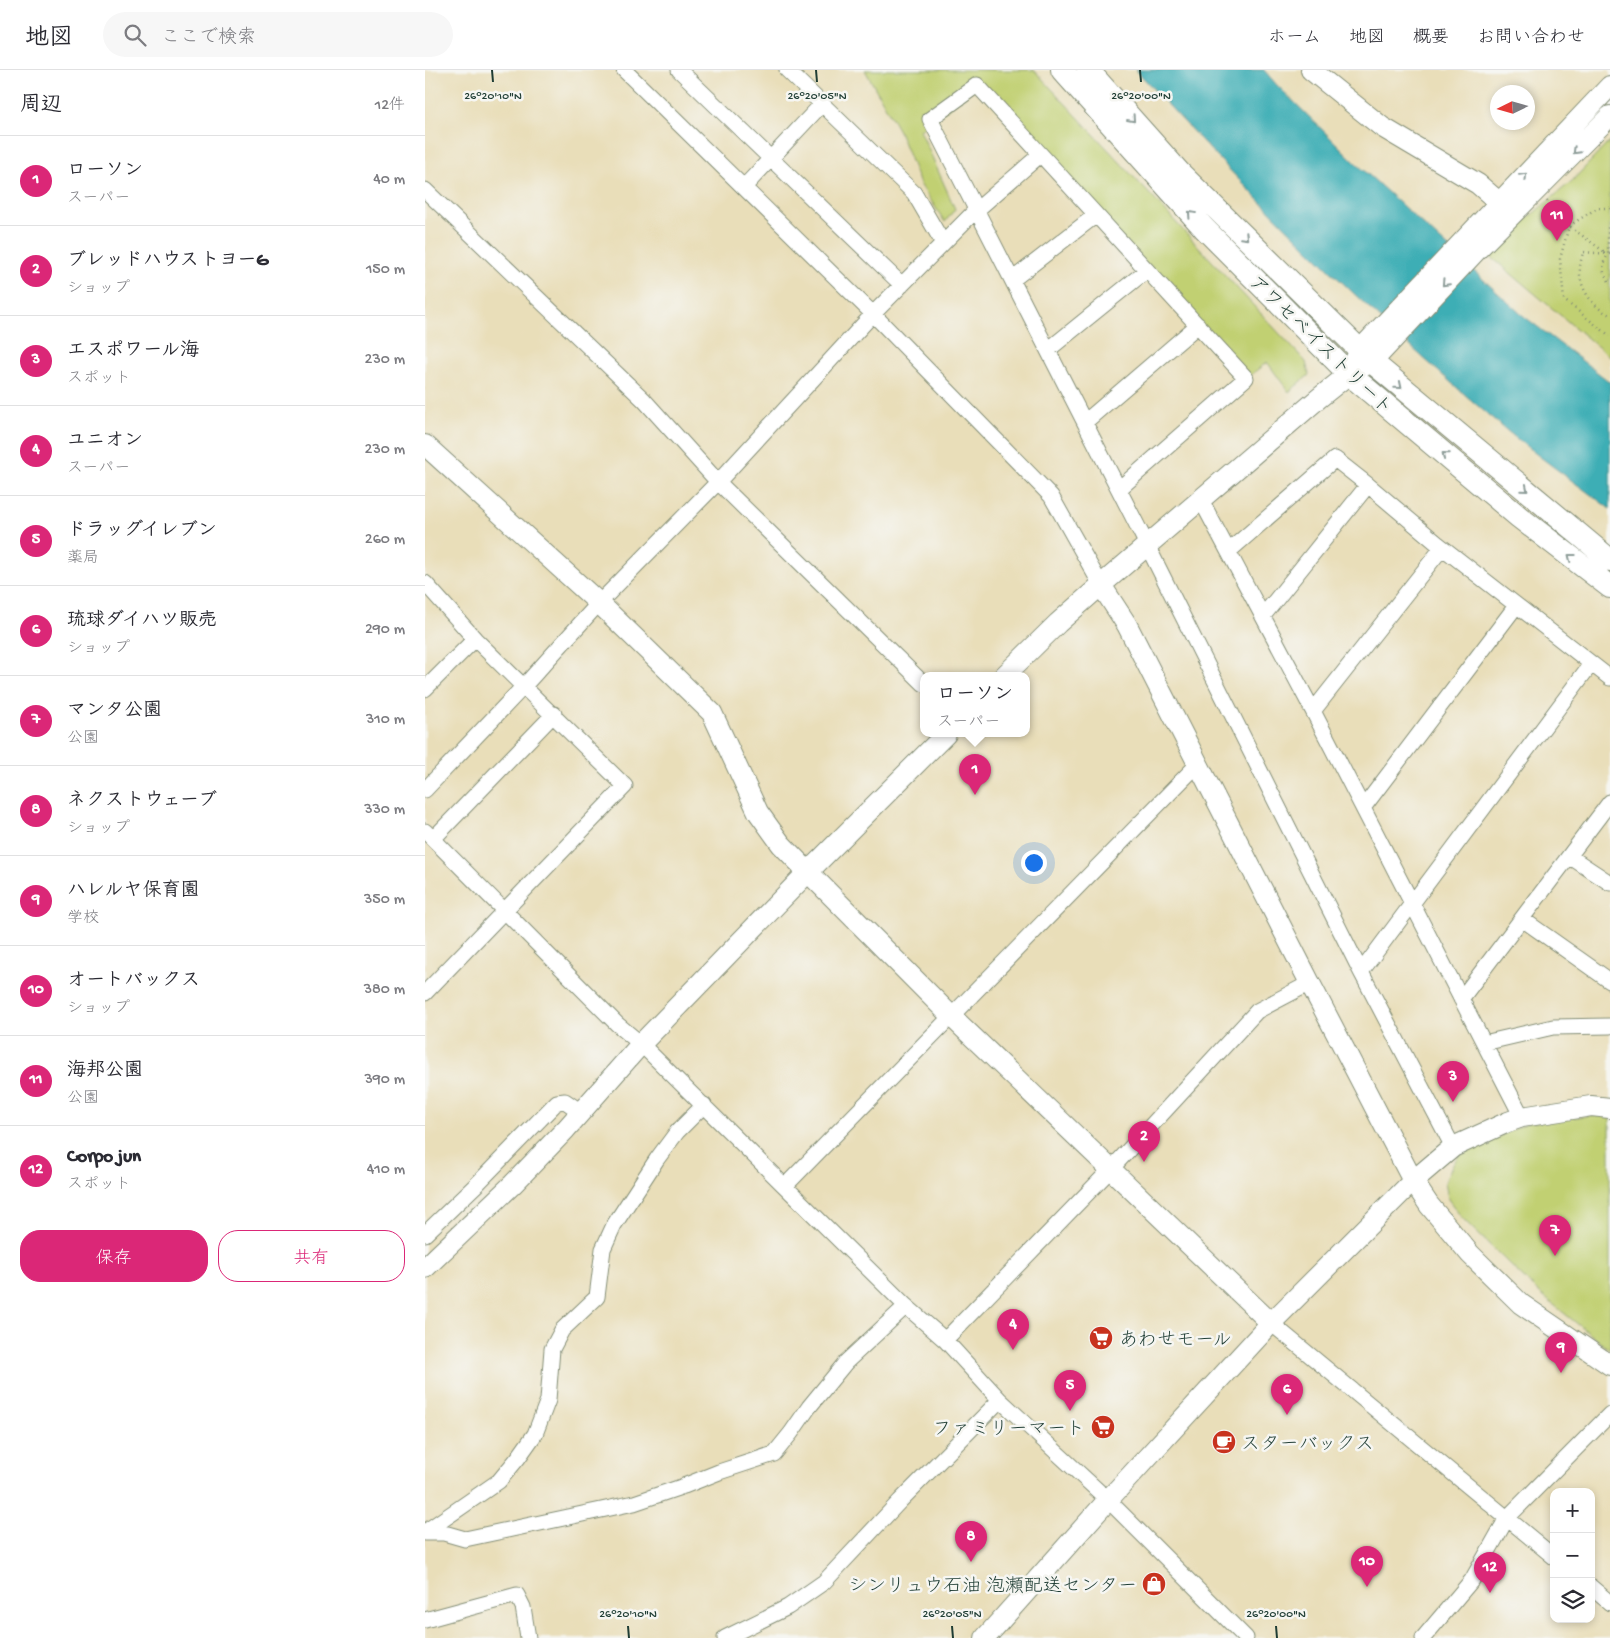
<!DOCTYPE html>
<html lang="ja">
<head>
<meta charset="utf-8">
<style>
  :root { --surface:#fff; --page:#f7f7f7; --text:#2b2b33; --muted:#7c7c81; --line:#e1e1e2; --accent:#db2777 }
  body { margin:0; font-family:"Gochi Hand","Klee One",sans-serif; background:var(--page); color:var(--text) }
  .controls { position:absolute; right:15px; bottom:15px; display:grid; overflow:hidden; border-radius:10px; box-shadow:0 2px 8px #0003 }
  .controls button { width:45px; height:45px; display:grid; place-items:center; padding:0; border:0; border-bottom:1px solid var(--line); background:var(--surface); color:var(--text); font:25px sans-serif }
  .compass { position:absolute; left:1065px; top:15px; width:45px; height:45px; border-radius:50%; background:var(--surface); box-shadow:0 2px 8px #0003; rotate:265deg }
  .you { position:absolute; left:608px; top:792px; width:18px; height:18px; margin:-12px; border:4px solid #fff; border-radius:50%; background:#1a73e8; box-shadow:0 0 0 8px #1a73e833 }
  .badge { display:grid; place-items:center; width:32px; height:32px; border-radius:50%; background:var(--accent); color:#fff; font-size:16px; font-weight:700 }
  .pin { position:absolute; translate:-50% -41px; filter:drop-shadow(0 1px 2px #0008) }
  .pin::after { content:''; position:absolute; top:26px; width:18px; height:15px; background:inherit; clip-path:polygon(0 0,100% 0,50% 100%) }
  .popup { position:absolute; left:495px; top:602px; width:110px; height:65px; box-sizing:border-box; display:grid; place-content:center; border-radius:10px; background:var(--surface); filter:drop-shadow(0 1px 4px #0005); font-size:16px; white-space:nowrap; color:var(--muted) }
  .popup b { font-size:19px; color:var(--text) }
  .popup::after { content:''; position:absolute; left:50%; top:100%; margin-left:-10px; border:10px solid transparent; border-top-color:var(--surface) }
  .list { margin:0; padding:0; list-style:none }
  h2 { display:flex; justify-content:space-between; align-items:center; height:65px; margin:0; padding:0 20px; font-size:21px }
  h2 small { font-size:16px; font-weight:400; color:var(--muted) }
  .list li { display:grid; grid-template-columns:32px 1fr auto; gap:15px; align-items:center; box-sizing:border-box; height:90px; padding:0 20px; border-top:1px solid var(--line) }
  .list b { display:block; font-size:19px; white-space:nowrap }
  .list p { margin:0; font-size:16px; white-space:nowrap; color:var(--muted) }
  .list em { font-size:16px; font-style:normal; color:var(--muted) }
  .actions { display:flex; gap:10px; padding:15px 20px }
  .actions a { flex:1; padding:11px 0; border:1px solid var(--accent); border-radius:20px; text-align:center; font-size:18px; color:var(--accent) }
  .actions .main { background:var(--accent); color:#fff }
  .icon { flex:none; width:28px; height:28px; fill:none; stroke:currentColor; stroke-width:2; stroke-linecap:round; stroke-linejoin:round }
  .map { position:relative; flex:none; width:1185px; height:1568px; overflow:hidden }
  header { display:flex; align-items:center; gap:30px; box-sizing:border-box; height:70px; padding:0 25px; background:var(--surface); border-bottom:1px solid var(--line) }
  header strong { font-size:24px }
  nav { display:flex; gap:28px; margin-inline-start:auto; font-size:18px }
  .search { width:350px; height:45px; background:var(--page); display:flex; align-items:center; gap:12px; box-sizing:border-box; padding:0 18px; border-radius:28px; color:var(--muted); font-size:19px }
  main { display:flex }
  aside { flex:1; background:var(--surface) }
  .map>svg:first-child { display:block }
  .green { fill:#c1d072; stroke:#708653 }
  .water { fill:#3daeb5; stroke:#2e7674 }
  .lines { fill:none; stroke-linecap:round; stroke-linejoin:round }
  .street-casing { stroke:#848e76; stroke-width:17 }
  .secondary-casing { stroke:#848e76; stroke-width:22 }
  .primary-casing { stroke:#848e76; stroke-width:24 }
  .path { stroke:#848e76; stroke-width:2.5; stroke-dasharray:1 4; stroke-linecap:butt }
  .street { stroke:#fff; stroke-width:15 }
  .secondary { stroke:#fff; stroke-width:20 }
  .primary { stroke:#fff; stroke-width:22 }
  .oneway { stroke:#8f9e9a }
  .ticks { fill:none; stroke:#1f3d34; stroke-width:2 }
  .labels { text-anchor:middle; stroke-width:5; stroke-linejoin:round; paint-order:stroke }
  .street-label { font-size:19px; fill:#1f3d34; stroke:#f6f6f2 }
  .poi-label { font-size:19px; fill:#1f3d34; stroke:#f6f6f2; text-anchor:start }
  .ticks-label { font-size:12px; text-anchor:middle; fill:#1f3d34; stroke:#f6f6f2; stroke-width:5; stroke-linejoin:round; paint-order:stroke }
</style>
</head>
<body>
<header>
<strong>地図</strong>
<div class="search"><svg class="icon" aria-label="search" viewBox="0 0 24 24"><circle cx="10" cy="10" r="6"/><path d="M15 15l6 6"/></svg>ここで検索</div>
<nav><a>ホーム</a><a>地図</a><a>概要</a><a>お問い合わせ</a></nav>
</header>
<main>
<aside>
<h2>周辺<small>12件</small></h2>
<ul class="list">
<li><span class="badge">1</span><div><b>ローソン</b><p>スーパー</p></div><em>40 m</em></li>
<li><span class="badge">2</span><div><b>ブレッドハウストヨーG</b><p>ショップ</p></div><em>150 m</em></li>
<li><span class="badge">3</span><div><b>エスポワール海</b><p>スポット</p></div><em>230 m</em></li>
<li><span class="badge">4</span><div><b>ユニオン</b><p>スーパー</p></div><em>230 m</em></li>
<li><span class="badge">5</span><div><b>ドラッグイレブン</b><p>薬局</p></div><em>260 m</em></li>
<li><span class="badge">6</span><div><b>琉球ダイハツ販売</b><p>ショップ</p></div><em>290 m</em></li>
<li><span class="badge">7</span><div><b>マンタ公園</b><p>公園</p></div><em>310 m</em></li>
<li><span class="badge">8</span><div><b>ネクストウェーブ</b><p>ショップ</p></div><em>330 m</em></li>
<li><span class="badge">9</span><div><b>ハレルヤ保育園</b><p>学校</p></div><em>350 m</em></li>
<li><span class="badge">10</span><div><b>オートバックス</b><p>ショップ</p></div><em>380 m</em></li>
<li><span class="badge">11</span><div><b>海邦公園</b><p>公園</p></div><em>390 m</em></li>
<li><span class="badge">12</span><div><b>Corpo jun</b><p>スポット</p></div><em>410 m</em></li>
</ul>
<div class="actions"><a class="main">保存</a><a>共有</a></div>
</aside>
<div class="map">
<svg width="1185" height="1568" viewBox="0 0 1185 1568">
  <rect width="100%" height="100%" fill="#f6f6f2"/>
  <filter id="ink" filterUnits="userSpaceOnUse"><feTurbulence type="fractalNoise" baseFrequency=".02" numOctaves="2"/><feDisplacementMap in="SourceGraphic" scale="10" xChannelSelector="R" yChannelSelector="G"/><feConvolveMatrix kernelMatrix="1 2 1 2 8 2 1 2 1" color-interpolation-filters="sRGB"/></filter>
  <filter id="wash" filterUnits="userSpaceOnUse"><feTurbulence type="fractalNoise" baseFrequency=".0096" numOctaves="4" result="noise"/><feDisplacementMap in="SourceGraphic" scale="20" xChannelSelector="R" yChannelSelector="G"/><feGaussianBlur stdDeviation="1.12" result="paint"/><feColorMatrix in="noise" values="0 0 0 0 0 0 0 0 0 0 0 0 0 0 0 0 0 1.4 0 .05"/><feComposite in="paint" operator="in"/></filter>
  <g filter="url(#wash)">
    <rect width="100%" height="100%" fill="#e9deb9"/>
    <path class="green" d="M440,0H609L881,292L884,305L864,322L842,292L822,308L555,14L495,60L530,139L520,152L495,114L474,61Z
      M1185,71V287L1065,186L1092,157L1147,111Z
      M1185,1043V1280L1114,1223L1037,1148L1023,1129L1020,1112L1024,1102L1033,1086L1102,1053Z"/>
    <path class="water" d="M711,0H839L851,14L933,95L1096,244L1185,312V439C1148,411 1109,384 1074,354C945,245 825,125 711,0Z"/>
  </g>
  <g filter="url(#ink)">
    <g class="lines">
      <g class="street-casing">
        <path id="street" d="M199,0L448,244L626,426L676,515
          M254,0L477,215
          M362,0L489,123L518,173
          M319,117L397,34
          M0,120L219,330L293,412L499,614
          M587,210L671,145
          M623,280L722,200
          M660,352L773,255
          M694,419L821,308L552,15L505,49C575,187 645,324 715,461L936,902L1028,1077
          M776,430L888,641L1097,1047
          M804,481L910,389L943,415L1013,474L1185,608
          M0,513L50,569L200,716L0,923
          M838,546L943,415
          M0,619L50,569
          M888,641L1017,478
          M0,720L99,616L174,533L293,412L448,244L547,144L615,85
          M938,738L1091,536
          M0,761L192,954L216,974L481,1236L520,1270L575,1330L683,1430L821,1568
          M8,769L129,644
          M1144,786L1185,813
          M1097,849L1185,911
          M936,902L1166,594
          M1036,929L1185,732
          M1059,973L1128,957L1185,956
          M360,1116L773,694
          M0,1164L52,1114L132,1032L140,1031L156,1042
          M846,1253L1129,1487
          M520,1270L687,1098L832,941L885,913
          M0,1462L74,1411L93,1388L110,1364L123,1330L127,1279L137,1260L172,1227L178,1179L189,1155L232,1089L252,1062L279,1035
          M0,1463H19L40,1469L209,1433L259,1416L294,1402L349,1384L366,1363L384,1337L421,1292L481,1236
          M1166,1517L1185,1533
          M0,1550L92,1525L98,1537L103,1568
          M300,1568L363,1537L399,1512L475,1431L575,1330
          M998,1568L1047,1510L1082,1448L1185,1344"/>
      </g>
      <g class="secondary-casing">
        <path id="secondary" d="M886,0L957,57L1053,114L1084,141
          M928,295L935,280L949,265L1185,16
          M0,375L174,533L287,643L333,742L356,774L383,802L527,947L846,1253
          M676,515L702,555L885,913L988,1111L1004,1135L1045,1184L1096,1234L1185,1295
          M579,606L633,553L676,515L894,328L924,304L947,292L1054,178L1185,46
          M0,1198L88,1114L141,1059L216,974L383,802L521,664
          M560,1568L683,1430L846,1253L988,1111L1028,1077L1083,1052L1097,1047L1166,1036L1185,1038"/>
      </g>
      <g class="primary-casing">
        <path id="primary" d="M637,0L779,158L924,304L1094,447L1185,517
          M663,0L754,102L947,292L1185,490"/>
      </g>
      <path class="path" d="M1122,131L1144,156L1181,183
        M1185,138H1172L1144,156L1135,189L1139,230L1185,266
        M1185,153L1183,156V184L1178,194L1179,203L1185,213
        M1185,184L1158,182C1157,187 1155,193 1155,198C1153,217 1168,238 1185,245"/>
      <use href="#street" class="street"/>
      <use href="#secondary" class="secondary"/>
      <use href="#primary" class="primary"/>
    </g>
    <defs><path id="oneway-chevron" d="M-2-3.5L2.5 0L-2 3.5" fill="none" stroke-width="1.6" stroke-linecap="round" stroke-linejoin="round" transform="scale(1.25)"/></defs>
    <g class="oneway">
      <use href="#oneway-chevron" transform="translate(707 49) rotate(48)"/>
      <use href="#oneway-chevron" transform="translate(1151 81) rotate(135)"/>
      <use href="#oneway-chevron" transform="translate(1099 106) rotate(-46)"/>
      <use href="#oneway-chevron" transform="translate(766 144) rotate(-132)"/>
      <use href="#oneway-chevron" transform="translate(820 167) rotate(45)"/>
      <use href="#oneway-chevron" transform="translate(1020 213) rotate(133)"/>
      <use href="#oneway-chevron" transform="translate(974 316) rotate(40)"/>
      <use href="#oneway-chevron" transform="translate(1020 385) rotate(-140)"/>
      <use href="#oneway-chevron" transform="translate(1100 419) rotate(40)"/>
      <use href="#oneway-chevron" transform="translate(1146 487) rotate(-142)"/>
    </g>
  </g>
  <path class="ticks" d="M67,0L68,12M391,0L392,12M715,0L716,12M203,1556L204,1568M527,1556L528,1568M851,1556L852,1568"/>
  <defs>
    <g id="supermarket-disc" transform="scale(1.25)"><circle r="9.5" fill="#c8321e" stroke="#f6f6f2"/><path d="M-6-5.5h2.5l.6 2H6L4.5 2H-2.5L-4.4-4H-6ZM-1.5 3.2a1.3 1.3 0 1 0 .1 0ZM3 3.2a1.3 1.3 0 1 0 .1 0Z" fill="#fff"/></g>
    <g id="cafe-disc" transform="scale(1.25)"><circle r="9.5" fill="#c8321e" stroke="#f6f6f2"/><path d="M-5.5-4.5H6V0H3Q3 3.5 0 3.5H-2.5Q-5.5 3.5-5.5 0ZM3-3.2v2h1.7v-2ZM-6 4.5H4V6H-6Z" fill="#fff"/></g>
    <g id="shop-disc" transform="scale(1.25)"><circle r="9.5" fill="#c8321e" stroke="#f6f6f2"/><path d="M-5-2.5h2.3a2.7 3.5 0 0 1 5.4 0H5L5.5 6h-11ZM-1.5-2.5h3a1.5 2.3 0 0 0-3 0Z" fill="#fff"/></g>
  </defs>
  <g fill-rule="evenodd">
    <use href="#supermarket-disc" x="676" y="1268"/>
    <use href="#supermarket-disc" x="678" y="1357"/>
    <use href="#cafe-disc" x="799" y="1372"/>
    <use href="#shop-disc" x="729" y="1514"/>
  </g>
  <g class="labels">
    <g class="street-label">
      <text transform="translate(897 274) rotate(44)" y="7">アワセベイストリート</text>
    </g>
    <g class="poi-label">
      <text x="694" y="1275">あわせモール</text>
      <text x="660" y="1364" text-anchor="end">ファミリーマート</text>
      <text x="816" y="1379">スターバックス</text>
      <text x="712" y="1521" text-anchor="end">シンリュウ石油 泡瀬配送センター</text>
    </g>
  </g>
  <g class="ticks-label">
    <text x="68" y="29">26°20'10"N</text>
    <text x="392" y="29">26°20'05"N</text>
    <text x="716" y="29">26°20'00"N</text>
    <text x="203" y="1547">26°20'10"N</text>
    <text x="527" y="1547">26°20'05"N</text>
    <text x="851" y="1547">26°20'00"N</text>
  </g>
</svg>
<div class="controls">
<button>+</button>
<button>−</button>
<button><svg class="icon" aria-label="layers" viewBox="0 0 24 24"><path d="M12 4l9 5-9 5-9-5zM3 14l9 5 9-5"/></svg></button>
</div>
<svg class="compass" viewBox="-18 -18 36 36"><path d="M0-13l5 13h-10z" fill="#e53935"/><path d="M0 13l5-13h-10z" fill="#7c7c81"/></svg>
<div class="you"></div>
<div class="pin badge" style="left:550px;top:725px">1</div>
<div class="popup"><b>ローソン</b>スーパー</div>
<div class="pin badge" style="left:719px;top:1092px">2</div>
<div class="pin badge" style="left:1028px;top:1032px">3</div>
<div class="pin badge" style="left:588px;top:1280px">4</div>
<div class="pin badge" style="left:645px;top:1341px">5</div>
<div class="pin badge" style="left:862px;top:1345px">6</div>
<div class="pin badge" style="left:1130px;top:1186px">7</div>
<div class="pin badge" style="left:546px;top:1492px">8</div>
<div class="pin badge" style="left:1136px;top:1303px">9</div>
<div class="pin badge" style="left:942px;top:1517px">10</div>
<div class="pin badge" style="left:1132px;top:171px">11</div>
<div class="pin badge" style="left:1065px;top:1523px">12</div>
</div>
</main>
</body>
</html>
